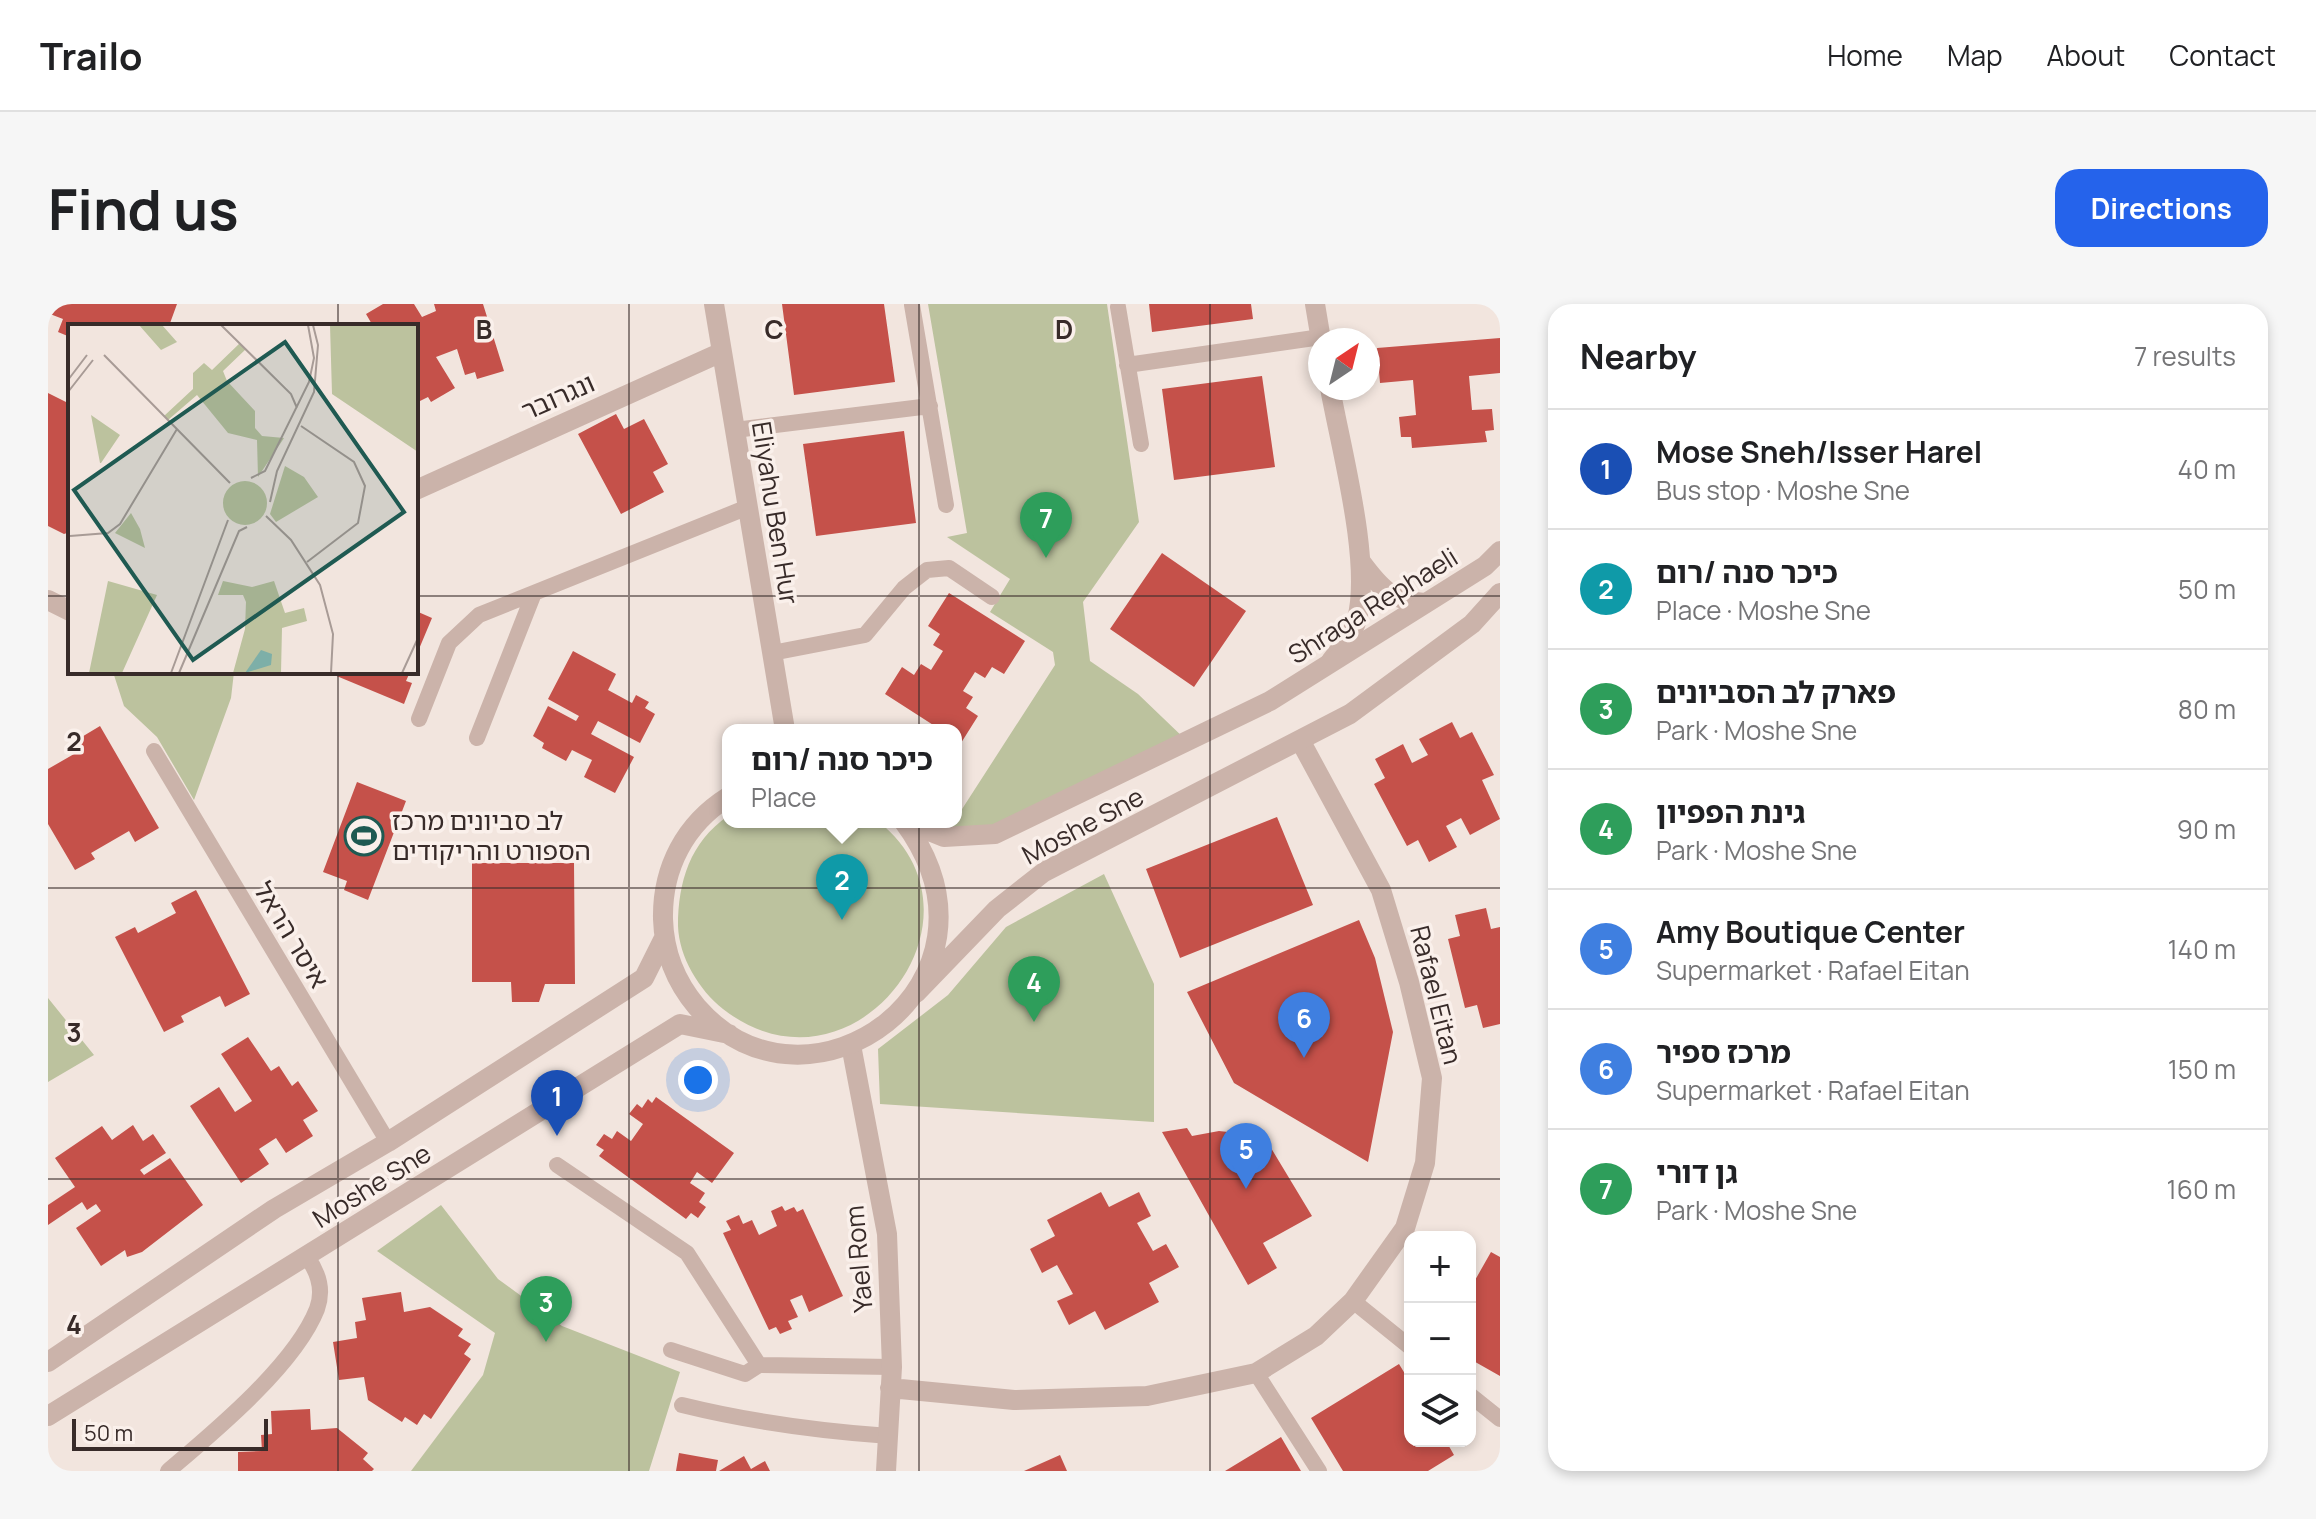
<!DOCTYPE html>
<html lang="en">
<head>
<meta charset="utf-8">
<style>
  :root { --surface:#fff; --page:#f6f6f6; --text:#202124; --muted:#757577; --line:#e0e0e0; --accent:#2563eb }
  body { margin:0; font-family:Manrope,"Noto Sans Hebrew",sans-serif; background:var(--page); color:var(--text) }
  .controls { position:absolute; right:24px; bottom:24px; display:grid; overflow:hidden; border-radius:16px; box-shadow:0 4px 12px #0003 }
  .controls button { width:72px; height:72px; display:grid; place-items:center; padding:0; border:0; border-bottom:2px solid var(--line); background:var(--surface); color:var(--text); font:40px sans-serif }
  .compass { position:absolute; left:1260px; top:24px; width:72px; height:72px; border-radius:50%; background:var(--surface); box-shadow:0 4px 12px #0003; rotate:35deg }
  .scale { position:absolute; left:24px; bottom:20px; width:196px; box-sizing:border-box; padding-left:8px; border:4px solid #382b29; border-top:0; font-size:22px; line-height:28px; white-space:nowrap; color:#382b29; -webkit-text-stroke:6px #faf0eb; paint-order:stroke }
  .you { position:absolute; left:650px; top:776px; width:28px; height:28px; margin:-20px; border:6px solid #fff; border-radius:50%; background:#1a73e8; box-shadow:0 0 0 12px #1a73e833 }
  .badge { display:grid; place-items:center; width:52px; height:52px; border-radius:50%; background:var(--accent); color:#fff; font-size:26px; font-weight:700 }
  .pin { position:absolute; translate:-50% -66px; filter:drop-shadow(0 2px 4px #0008) }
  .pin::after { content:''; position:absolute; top:42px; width:28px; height:24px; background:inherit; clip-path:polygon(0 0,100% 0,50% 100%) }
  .popup { position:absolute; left:674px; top:420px; width:240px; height:104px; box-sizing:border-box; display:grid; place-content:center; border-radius:16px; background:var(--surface); filter:drop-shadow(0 2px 6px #0005); font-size:26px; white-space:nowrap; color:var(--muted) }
  .popup b { font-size:30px; color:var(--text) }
  .popup::after { content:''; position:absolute; left:50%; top:100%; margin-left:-16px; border:16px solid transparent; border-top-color:var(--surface) }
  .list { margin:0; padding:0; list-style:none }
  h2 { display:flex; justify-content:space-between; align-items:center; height:104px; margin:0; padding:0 32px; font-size:34px }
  h2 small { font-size:26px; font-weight:400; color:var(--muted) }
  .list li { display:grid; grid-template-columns:52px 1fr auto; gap:24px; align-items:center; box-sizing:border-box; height:120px; padding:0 32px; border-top:2px solid var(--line) }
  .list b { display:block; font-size:30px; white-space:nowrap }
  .list p { margin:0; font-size:26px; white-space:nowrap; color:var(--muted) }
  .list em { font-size:26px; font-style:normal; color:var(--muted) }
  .icon { flex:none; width:44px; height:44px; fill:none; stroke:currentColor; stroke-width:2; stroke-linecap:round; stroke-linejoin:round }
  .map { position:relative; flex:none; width:1452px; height:1167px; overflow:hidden; border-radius:24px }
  header { display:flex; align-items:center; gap:48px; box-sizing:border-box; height:112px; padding:0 40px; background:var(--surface); border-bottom:2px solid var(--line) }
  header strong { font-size:38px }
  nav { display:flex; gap:44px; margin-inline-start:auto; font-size:28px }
  .intro { display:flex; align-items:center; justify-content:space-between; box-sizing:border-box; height:192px; padding:0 48px }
  h1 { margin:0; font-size:56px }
  .button { padding:20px 36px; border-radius:24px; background:var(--accent); color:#fff; font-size:28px; font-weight:700 }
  main { display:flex; gap:48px; padding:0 48px }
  aside { flex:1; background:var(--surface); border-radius:24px; box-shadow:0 4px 12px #0003 }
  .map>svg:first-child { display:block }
  .green { fill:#bcc29e }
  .building { fill:#c5514a }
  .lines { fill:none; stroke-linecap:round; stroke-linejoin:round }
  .service { stroke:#cbb3aa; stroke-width:16 }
  .minor { stroke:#cbb3aa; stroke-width:20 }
  .tertiary { stroke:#cbb3aa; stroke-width:20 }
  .grid { fill:none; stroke:#382b29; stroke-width:2; stroke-opacity:0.55 }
  .labels { text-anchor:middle; stroke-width:7; stroke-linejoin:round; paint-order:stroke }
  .street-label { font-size:26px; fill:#382b29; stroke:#faf0eb }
  .poi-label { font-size:26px; fill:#382b29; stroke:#faf0eb; text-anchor:start }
  .inset-road { fill:none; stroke:#a89b96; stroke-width:2 }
  .view { fill:#1f5a52; fill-opacity:0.15; stroke:#1f5a52; stroke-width:4 }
  .inset-edge { fill:none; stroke:#382b29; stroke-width:4 }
  .grid-label { font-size:26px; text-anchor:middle; font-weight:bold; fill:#382b29; stroke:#faf0eb; stroke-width:7; stroke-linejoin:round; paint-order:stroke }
</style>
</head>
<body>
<header>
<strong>Trailo</strong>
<nav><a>Home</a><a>Map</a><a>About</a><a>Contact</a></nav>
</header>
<div class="intro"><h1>Find us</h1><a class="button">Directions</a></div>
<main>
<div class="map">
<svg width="1452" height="1167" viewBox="0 0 1452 1167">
  <rect width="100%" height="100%" fill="#f2e5de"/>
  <path class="green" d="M880,0H1059L1091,218L1035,298L1042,357L1090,390L1139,437L947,530L896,533L1007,361L1005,348L942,308L962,275L899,233L919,229Z
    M65,368H186L183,394L146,496L109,433L76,402Z
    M680,512V518H831C952,615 803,805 675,705C651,686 631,653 630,622C630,578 642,538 680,512Z
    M1056,570L1106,680V818L832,800L830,745L900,691L958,623Z
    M0,694L46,751L0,778Z
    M393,901L450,975L514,1022L632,1068L601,1167H363L435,1071L447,1029L329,947Z"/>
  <path class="building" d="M6,0H129L121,22H22V33L10,28L15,15L2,10Z
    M335,0H366L374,13L388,7L386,0H435L456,67L429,75L427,68L417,71L409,45L388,53L407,84L383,98L380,93L370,98L368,22H325L318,10Z
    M734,0H836L847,78L746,91Z
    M1101,0H1203L1205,15L1104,28Z
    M1452,34V69L1421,72L1424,106L1444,105L1446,126L1437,127L1439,138L1364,144L1363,133H1353L1351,113L1368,111L1365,76L1332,79L1329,44Z
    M1214,72L1227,163L1126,176L1114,85Z
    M0,89L22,100V228L16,230L0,222Z
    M568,110L576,125L596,115L620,160L605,168L616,188L573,210L530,130Z
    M856,127L868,219L768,232L755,140Z
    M1114,249L1198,307L1146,383L1062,325Z
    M901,289L977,337L956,370L944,363L937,374L927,368L915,387L925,393L918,404L930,412L913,439L908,436V426H893L837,390L854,363L866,371L873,360L883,366L895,347L885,341L892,330L880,322Z
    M368,307L384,314L371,345L368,343Z
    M525,347L568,370L560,386L584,399L588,391L601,398L597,404L607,410L592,439L550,417L543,430L586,453L567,489L536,473L544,456L524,446L518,457L494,444L496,439L485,432L500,402L528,417L531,412L500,395Z
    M279,368H362L358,377L364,379L356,400Z
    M1404,418L1412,434L1424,428L1446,471L1434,476L1452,515L1422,531L1413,514L1398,522L1409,543L1381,558L1370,536L1359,542L1326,480L1337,474L1327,455L1355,440L1364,459L1380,451L1371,435Z
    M52,422L111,524L87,538L81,527L43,549L47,555L27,566L0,520V465L33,446L27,437Z
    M309,478L358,497L320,596L296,586L299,577L275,568Z
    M1229,513L1265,601L1132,654L1098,565Z
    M424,559H526L527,680H497L491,698H464L463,678H424Z
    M148,586L202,690L177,703L172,692L133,712L136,718L116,728L67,633L87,623L90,629L128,609L123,599Z
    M1438,604L1443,625L1452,623V720L1435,724L1429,701L1417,704L1400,635L1412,632L1407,611Z
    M1311,616L1327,654L1345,728L1320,858L1186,779L1139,688Z
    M200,733L223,767L231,762L244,782L250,777L270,807L255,816L265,832L238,849L228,834L211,845L221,860L193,879L142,802L171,783L187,808L204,797L173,750Z
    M608,793L686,849L664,879L649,868L642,879L657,889L651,898L658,903L650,914L643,909L638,915L551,852L556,846L548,841L556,830L564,835L569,827L583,837L595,820L581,810L589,800L594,804L600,795L604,799Z
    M85,821L95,837L105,830L118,849L92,866L96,871L122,854L155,901L94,948L79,953L77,946L53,962L28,924L53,907L48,900L39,906L34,898L0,921V901L27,883L7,854L54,822L64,836Z
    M1139,824L1144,832L1171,827L1189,829L1223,844L1264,912L1215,939L1229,964L1200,981L1114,828Z
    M1053,888L1061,903L1091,888L1103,912L1089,919L1105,947L1118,940L1131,963L1101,979L1111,998L1057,1026L1047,1007L1021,1021L1009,997L1025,990L1009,961L994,969L982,945L1007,932L999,916Z
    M734,902L737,907L746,903L749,908L755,905L795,992L761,1008L754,991L742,996L750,1013L740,1017L744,1025L732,1030L728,1023L721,1026L675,929L683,926L678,917L691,911L695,920L704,916L711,931L729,922L723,907Z
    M1443,948L1452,953V1072L1422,1055V985Z
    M353,988L356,1008L382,1003L415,1025L410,1032L423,1040L416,1050L423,1055L383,1115L376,1110L369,1121L357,1113L354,1118L320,1096L316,1073L291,1076L285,1038L309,1034L307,1018L318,1016L314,994Z
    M1351,1060L1362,1078V1137H1398L1406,1151L1380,1167H1295L1263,1114Z
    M262,1105L263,1126L289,1124L320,1149L315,1155L326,1165L324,1167H190V1148L214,1147L213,1131L224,1130L223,1107Z
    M1233,1133L1253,1167H1177Z
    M631,1149L670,1156L668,1167H628Z
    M1012,1151L1019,1167H976Z
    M696,1152L703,1165L717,1157L722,1167H671Z"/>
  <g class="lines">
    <path class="service" d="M864,1L898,201
      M1070,3L1093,140
      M1079,61L1273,33
      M687,126L882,102
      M724,349L817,331L856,284L879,266L901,264L944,293
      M371,415L401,339L431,311L700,203
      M429,434L486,289
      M106,447L340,838
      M509,861L639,949L711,1061L844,1063
      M1305,997L1362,1043
      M623,1046L697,1070L711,1061
      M1208,1069L1271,1167
      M1422,1091L1452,1115
      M634,1101C703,1118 770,1127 841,1132
      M120,1167C166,1128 247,1061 269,1005C276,986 270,968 259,953"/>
    <path class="minor" d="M666,0L737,426
      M1267,0L1273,36
      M1282,84C1293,145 1324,258 1309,315C1305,331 1293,344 1283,357
      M368,186L674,48
      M1313,258C1333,285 1344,297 1377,299
      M0,296L22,307
      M803,741L839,930L844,1063L838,1167
      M842,1084L966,1096L1099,1092L1208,1069L1268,1032L1305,997L1357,924L1377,859L1384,774L1361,678L1333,586L1253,438"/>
    <path class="tertiary" d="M680,493C637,520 614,564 615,615C616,649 627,677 649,703C761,831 974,678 856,518
      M859,518L896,533L947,530L1222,397L1437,262L1452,247
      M868,689L949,605L996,568L1302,410L1424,320L1452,289
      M0,1058L226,905L340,838L596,674L615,636
      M0,1112L632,720L681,730"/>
  </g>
  <path class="grid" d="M290,0V22M581,0V1167M871,0V1167M1162,0V1167M0,292H22M368,292H1452M290,368V1167M0,584H1452M0,875H1452"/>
  <defs>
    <g id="stadium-ring" transform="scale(2)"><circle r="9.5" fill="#faf0eb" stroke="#1f5a52" stroke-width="1.5"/><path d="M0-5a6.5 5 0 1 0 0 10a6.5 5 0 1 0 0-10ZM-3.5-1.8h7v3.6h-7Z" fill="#1f5a52"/></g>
  </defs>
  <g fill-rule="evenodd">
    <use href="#stadium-ring" x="316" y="532"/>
  </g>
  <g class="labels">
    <g class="street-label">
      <text transform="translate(510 93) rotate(-24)" y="9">ונגרובר</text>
      <text transform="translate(727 209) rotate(81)" y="9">Eliyahu Ben Hur</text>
      <text transform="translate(1325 302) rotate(-32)" y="9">Shraga Rephaeli</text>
      <text transform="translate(1035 522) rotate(-28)" y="9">Moshe Sne</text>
      <text transform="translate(243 631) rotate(59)" y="9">איסר הראל</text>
      <text transform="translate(1388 691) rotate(76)" y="9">Rafael Eitan</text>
      <text transform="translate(324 882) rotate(-32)" y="9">Moshe Sne</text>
      <text transform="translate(811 955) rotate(-95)" y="9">Yael Rom</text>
    </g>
    <g class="poi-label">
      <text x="344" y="526">לב סביונים מרכז<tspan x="344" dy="30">הספורט והריקודים</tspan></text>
    </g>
  </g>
  <g transform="translate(20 20)">
    <rect width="350" height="350" fill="#f2e5de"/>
    <path d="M71,1H94L109,18L93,26ZM262,1H350V128L264,70ZM172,19L178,25L155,47L159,57L187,87V104L194,112L216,114L190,153L189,116L160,109L129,71L100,96L96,92L125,65V49L136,39L144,46ZM23,91L52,111L33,139H32ZM217,142L236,153L250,173L208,198L202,190ZM155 179a22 22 0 1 1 44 0a22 22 0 1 1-44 0ZM63,189L72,205L77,224L47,209ZM40,257L89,271L54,349H21ZM155,257L184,263L206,257L217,289L236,284L239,297L214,304L213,349H165L177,305L178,278L175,271H150Z" fill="#bcc29e"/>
    <path d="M193,326L204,330L203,341L177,349Z" fill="#7dafa8"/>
    <path class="inset-road" d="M153,1L223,70L229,84M36,31L162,159M0,56L19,31M0,68L25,36M233,102L286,138L297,162L290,199L239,238M183,154L197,147L241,58L246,34L240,1M0,165V277M202,178L209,147L246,68L250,21L245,1M198,192L223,216L252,261L265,310L263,349M2,212L40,209L52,200L109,105M103,349L160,196M111,349L171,207L179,203M334,349L350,314"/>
    <path class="view" d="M217,18L336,188L125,336L6,166Z"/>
    <rect width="350" height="350" class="inset-edge"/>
  </g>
  <g class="grid-label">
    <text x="436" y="35">B</text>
    <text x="726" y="35">C</text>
    <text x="1016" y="35">D</text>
    <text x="26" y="447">2</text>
    <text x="26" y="738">3</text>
    <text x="26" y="1030">4</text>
  </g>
</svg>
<div class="controls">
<button>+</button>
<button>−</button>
<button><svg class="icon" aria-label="layers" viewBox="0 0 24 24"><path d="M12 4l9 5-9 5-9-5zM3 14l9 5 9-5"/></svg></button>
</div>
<svg class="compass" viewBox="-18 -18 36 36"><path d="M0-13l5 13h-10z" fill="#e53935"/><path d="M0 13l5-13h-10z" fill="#757577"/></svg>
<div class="scale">50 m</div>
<div class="you"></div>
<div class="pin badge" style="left:509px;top:832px;background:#1a4fb4">1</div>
<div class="pin badge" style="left:794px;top:616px;background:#0f9aa8">2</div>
<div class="popup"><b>כיכר סנה /רום</b>Place</div>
<div class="pin badge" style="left:498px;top:1038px;background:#2e9e5b">3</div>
<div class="pin badge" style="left:986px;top:718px;background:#2e9e5b">4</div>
<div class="pin badge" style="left:1198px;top:885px;background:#3f7fe0">5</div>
<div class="pin badge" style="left:1256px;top:754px;background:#3f7fe0">6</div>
<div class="pin badge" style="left:998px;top:254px;background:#2e9e5b">7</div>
</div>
<aside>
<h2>Nearby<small>7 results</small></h2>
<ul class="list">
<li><span class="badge" style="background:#1a4fb4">1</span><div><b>Mose Sneh/Isser Harel</b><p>Bus stop · Moshe Sne</p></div><em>40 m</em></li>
<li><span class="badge" style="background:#0f9aa8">2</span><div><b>כיכר סנה /רום</b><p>Place · Moshe Sne</p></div><em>50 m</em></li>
<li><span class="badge" style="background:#2e9e5b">3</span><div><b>פארק לב הסביונים</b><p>Park · Moshe Sne</p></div><em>80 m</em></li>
<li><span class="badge" style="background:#2e9e5b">4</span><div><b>גינת הפפיון</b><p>Park · Moshe Sne</p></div><em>90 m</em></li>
<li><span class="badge" style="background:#3f7fe0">5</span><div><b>Amy Boutique Center</b><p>Supermarket · Rafael Eitan</p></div><em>140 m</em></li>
<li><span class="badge" style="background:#3f7fe0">6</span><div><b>מרכז ספיר</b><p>Supermarket · Rafael Eitan</p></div><em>150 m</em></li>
<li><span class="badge" style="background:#2e9e5b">7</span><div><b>גן דורי</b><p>Park · Moshe Sne</p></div><em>160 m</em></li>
</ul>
</aside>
</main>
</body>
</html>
